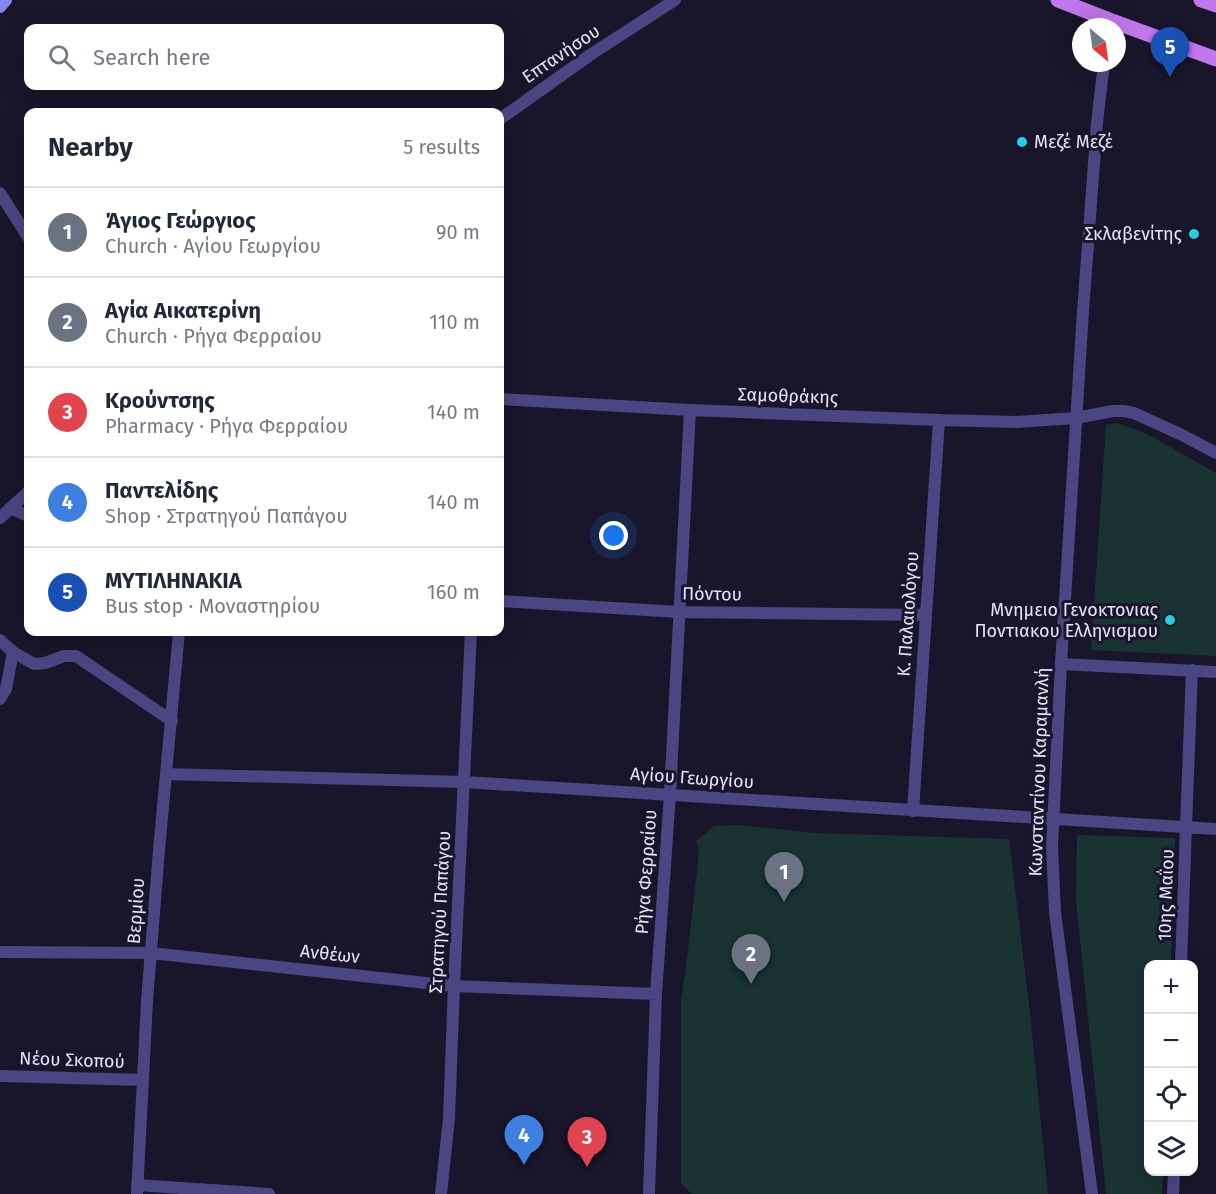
<!DOCTYPE html>
<html lang="en">
<head>
<meta charset="utf-8">
<style>
  :root { --surface:#fff; --page:#f2f2f3; --text:#1f2937; --muted:#747a83; --line:#e0e1e3; --accent:#b45309 }
  body { margin:0; font-family:"Fira Sans",sans-serif; background:var(--page); color:var(--text) }
  .controls { position:absolute; right:18px; bottom:18px; display:grid; overflow:hidden; border-radius:12px; box-shadow:0 6px 24px #0002 }
  .controls button { width:54px; height:54px; display:grid; place-items:center; padding:0; border:0; border-bottom:2px solid var(--line); background:var(--surface); color:var(--text); font:30px sans-serif }
  .compass { position:absolute; left:1072px; top:18px; width:54px; height:54px; border-radius:50%; background:var(--surface); box-shadow:0 6px 24px #0002; rotate:151deg }
  .you { position:absolute; left:614px; top:536px; width:21px; height:21px; margin:-15px; border:4px solid #fff; border-radius:50%; background:#1a73e8; box-shadow:0 0 0 9px #1a73e833 }
  .badge { display:grid; place-items:center; width:39px; height:39px; border-radius:50%; background:var(--accent); color:#fff; font-size:20px; font-weight:700 }
  .pin { position:absolute; translate:-50% -50px; filter:drop-shadow(0 2px 3px #0008) }
  .pin::after { content:''; position:absolute; top:32px; width:21px; height:18px; background:inherit; clip-path:polygon(0 0,100% 0,50% 100%) }
  .list { margin:0; padding:0; list-style:none }
  h2 { display:flex; justify-content:space-between; align-items:center; height:78px; margin:0; padding:0 24px; font-size:26px }
  h2 small { font-size:20px; font-weight:400; color:var(--muted) }
  .list li { display:grid; grid-template-columns:39px 1fr auto; gap:18px; align-items:center; box-sizing:border-box; height:90px; padding:0 24px; border-top:2px solid var(--line) }
  .list b { display:block; font-size:22px; white-space:nowrap }
  .list p { margin:0; font-size:20px; white-space:nowrap; color:var(--muted) }
  .list em { font-size:20px; font-style:normal; color:var(--muted) }
  .icon { flex:none; width:33px; height:33px; fill:none; stroke:currentColor; stroke-width:2; stroke-linecap:round; stroke-linejoin:round }
  .map { position:relative; flex:none; width:1216px; height:1194px; overflow:hidden }
  .search { position:absolute; background:var(--surface); box-shadow:0 6px 24px #0002; left:24px; top:24px; width:480px; height:66px; display:flex; align-items:center; gap:15px; box-sizing:border-box; padding:0 21px; border-radius:12px; color:var(--muted); font-size:22px }
  .panel { position:absolute; background:var(--surface); box-shadow:0 6px 24px #0002; left:24px; top:108px; width:480px; height:528px; border-radius:12px }
  .map>svg:first-child { display:block }
  .green { fill:#193332 }
  .lines { fill:none; stroke-linecap:round; stroke-linejoin:round }
  .pedestrian { stroke:#494683; stroke-width:12 }
  .minor { stroke:#494683; stroke-width:12 }
  .tertiary { stroke:#494683; stroke-width:12 }
  .secondary { stroke:#8985ef; stroke-width:12 }
  .primary { stroke:#c277ed; stroke-width:15 }
  .poi-dot { fill:#26cee2; stroke:#19152a; stroke-width:2 }
  .labels { text-anchor:middle; stroke-width:6; stroke-linejoin:round; paint-order:stroke }
  .street-label { font-size:18px; fill:#e5e2fb; stroke:#19152a }
  .poi-label { font-size:18px; fill:#e5e2fb; stroke:#19152a; text-anchor:end }
</style>
</head>
<body>
<div class="map">
<svg width="1216" height="1194" viewBox="0 0 1216 1194">
  <rect width="100%" height="100%" fill="#19152a"/>
  <path class="green" d="M1117,423L1147,434L1216,473V656L1091,650L1106,425Z
    M737,825L816,833L1009,839L1030,1013L1048,1194H692L681,1183V1001L687,959L699,853L696,841L714,826Z
    M1077,835L1175,838L1171,964H1148V1172H1163L1162,1194H1106L1076,900Z"/>
  <g class="lines">
    <path class="pedestrian" d="M1186,827L1192,670"/>
    <path class="minor" d="M500,119L593,53L675,0
      M0,193L28,237
      M500,399L690,410L939,420L1017,422L1076,418L1113,411H1124L1134,413L1182,435L1216,453
      M10,508L28,516
      M0,518L28,492
      M500,601L679,612L925,615
      M0,640L13,652L6,689L0,699
      M13,652L34,664L45,663L64,656H76L172,721
      M1061,664L1216,672
      M166,774L464,782L1216,829
      M913,811L939,420
      M0,952L151,953L454,986L656,994
      M1181,964L1186,827
      M0,1076L143,1080
      M137,1185L269,1194
      M137,1194L147,1001L159,850L179,632
      M441,1194L449,1118L454,986L471,632
      M649,1194L656,994L670,794L690,410
      M1173,1194L1174,1172"/>
    <path class="tertiary" d="M1092,1194L1055,912L1052,847L1061,664L1083,311L1097,123L1104,63"/>
    <path class="secondary" d="M0,7L6,0"/>
    <path class="primary" d="M1058,0L1112,21L1216,59
      M1201,0L1216,5"/>
  </g>
  <g class="poi-dot">
    <circle cx="1022" cy="142" r="6"/>
    <circle cx="1194" cy="234" r="6"/>
    <circle cx="1170" cy="620" r="6"/>
  </g>
  <g class="labels">
    <g class="street-label">
      <text transform="translate(561 54) rotate(-34)" y="6">Επτανήσου</text>
      <text transform="translate(788 396) rotate(2)" y="6">Σαμοθράκης</text>
      <text transform="translate(712 594) rotate(1)" y="6">Πόντου</text>
      <text transform="translate(908 614) rotate(-86)" y="6">Κ. Παλαιολόγου</text>
      <text transform="translate(1039 772) rotate(-88)" y="6">Κωνσταντίνου Καραμανλή</text>
      <text transform="translate(692 778) rotate(4)" y="6">Αγίου Γεωργίου</text>
      <text transform="translate(646 872) rotate(-86)" y="6">Ρήγα Φερραίου</text>
      <text transform="translate(1166 895) rotate(-88)" y="6">10ης Μαΐου</text>
      <text transform="translate(136 911) rotate(-86)" y="6">Βερμίου</text>
      <text transform="translate(440 912) rotate(-87)" y="6">Στρατηγού Παπάγου</text>
      <text transform="translate(330 954) rotate(6)" y="6">Ανθέων</text>
      <text transform="translate(72 1060) rotate(2)" y="6">Νέου Σκοπού</text>
    </g>
    <g class="poi-label">
      <text x="1034" y="148" text-anchor="start">Μεζέ Μεζέ</text>
      <text x="1182" y="240">Σκλαβενίτης</text>
      <text x="1158" y="616">Μνημειο Γενοκτονιας<tspan x="1158" dy="21">Ποντιακου Ελληνισμου</tspan></text>
    </g>
  </g>
</svg>
<div class="controls">
<button>+</button>
<button>−</button>
<button><svg class="icon" aria-label="locate" viewBox="0 0 24 24"><circle cx="12" cy="12" r="6"/><path d="M12 2v4M12 18v4M2 12h4M18 12h4"/></svg></button>
<button><svg class="icon" aria-label="layers" viewBox="0 0 24 24"><path d="M12 4l9 5-9 5-9-5zM3 14l9 5 9-5"/></svg></button>
</div>
<svg class="compass" viewBox="-18 -18 36 36"><path d="M0-13l5 13h-10z" fill="#e53935"/><path d="M0 13l5-13h-10z" fill="#747a83"/></svg>
<div class="you"></div>
<div class="pin badge" style="left:784px;top:902px;background:#6b7280">1</div>
<div class="pin badge" style="left:751px;top:984px;background:#6b7280">2</div>
<div class="pin badge" style="left:587px;top:1167px;background:#e0444e">3</div>
<div class="pin badge" style="left:524px;top:1165px;background:#3f7fe0">4</div>
<div class="pin badge" style="left:1170px;top:77px;background:#1a4fb4">5</div>
<div class="search"><svg class="icon" aria-label="search" viewBox="0 0 24 24"><circle cx="10" cy="10" r="6"/><path d="M15 15l6 6"/></svg>Search here</div>
<section class="panel">
<h2>Nearby<small>5 results</small></h2>
<ul class="list">
<li><span class="badge" style="background:#6b7280">1</span><div><b>Άγιος Γεώργιος</b><p>Church · Αγίου Γεωργίου</p></div><em>90 m</em></li>
<li><span class="badge" style="background:#6b7280">2</span><div><b>Αγία Αικατερίνη</b><p>Church · Ρήγα Φερραίου</p></div><em>110 m</em></li>
<li><span class="badge" style="background:#e0444e">3</span><div><b>Κρούντσης</b><p>Pharmacy · Ρήγα Φερραίου</p></div><em>140 m</em></li>
<li><span class="badge" style="background:#3f7fe0">4</span><div><b>Παντελίδης</b><p>Shop · Στρατηγού Παπάγου</p></div><em>140 m</em></li>
<li><span class="badge" style="background:#1a4fb4">5</span><div><b>ΜΥΤΙΛΗΝΑΚΙΑ</b><p>Bus stop · Μοναστηρίου</p></div><em>160 m</em></li>
</ul>
</section>
</div>
</body>
</html>
